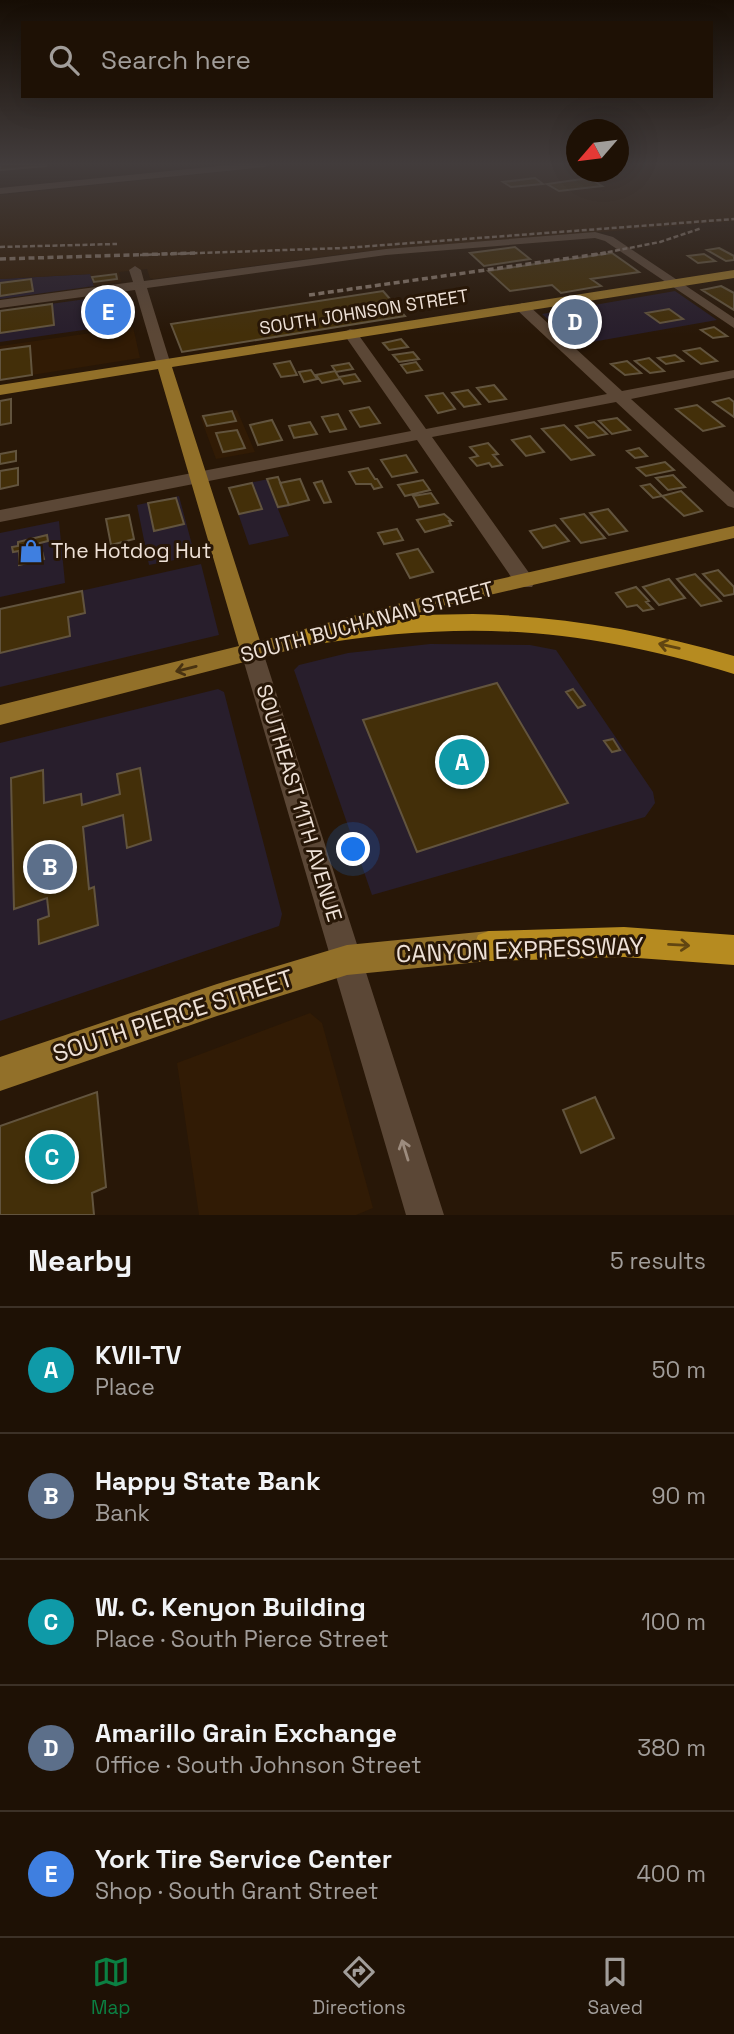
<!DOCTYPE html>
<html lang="en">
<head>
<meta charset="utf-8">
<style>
  :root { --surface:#1e1105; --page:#2b1f13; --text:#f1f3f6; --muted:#a19d9a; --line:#3c3127; --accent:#0b8043 }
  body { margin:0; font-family:"Space Grotesk",sans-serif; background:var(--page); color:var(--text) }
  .compass { position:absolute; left:566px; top:119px; width:63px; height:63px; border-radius:50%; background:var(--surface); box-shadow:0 7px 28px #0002; rotate:242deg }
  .you { position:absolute; left:354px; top:850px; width:24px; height:24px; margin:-18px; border:5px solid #fff; border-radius:50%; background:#1a73e8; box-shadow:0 0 0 10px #1a73e833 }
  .badge { display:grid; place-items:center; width:46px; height:46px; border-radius:50%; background:var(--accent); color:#fff; font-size:23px; font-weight:700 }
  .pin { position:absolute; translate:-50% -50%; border:4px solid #fff; box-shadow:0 2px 7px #0006 }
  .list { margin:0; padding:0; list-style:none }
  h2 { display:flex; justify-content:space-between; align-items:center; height:91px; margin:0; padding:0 28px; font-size:30px }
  h2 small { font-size:23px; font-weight:400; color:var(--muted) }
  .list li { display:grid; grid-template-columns:46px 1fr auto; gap:21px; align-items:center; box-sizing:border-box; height:126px; padding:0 28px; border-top:2px solid var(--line) }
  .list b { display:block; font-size:26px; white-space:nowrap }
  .list p { margin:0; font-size:23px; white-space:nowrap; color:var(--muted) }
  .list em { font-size:23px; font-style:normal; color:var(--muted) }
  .icon { flex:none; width:38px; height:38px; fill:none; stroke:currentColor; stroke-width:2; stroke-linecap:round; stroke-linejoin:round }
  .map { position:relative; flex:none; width:734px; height:1215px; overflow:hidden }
  .search { position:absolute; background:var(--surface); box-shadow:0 7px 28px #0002; left:21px; right:21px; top:21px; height:77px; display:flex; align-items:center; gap:18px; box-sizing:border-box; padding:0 24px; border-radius:0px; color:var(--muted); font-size:26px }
  .sheet { height:721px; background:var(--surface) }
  nav { display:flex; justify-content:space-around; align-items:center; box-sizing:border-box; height:98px; border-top:2px solid var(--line); background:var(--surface); font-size:19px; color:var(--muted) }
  nav a { display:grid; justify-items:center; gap:4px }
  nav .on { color:var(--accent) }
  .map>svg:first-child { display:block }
  .commercial { fill:#281e2c }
  .built { fill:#311b05 }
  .building { fill:#432f09; stroke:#62543e; stroke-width:2 }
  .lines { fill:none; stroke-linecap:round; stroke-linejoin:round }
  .minor { fill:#5b4736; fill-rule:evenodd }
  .major { fill:#927029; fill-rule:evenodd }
  .highway { fill:#b68b20; fill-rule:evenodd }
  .rail-far1 { stroke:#867669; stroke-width:2.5; stroke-dasharray:5 2.5; stroke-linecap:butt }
  .rail { stroke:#867669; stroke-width:3.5; stroke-dasharray:6 3.5; stroke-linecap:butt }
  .oneway { stroke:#614511 }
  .oneway2 { stroke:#483211 }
  .oneway3 { stroke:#9d8c7e }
  .labels { text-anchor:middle; stroke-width:6; stroke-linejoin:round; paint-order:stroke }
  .far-street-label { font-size:18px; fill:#eee1d7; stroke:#281707 }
  .poi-label { font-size:21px; fill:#eee1d7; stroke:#281707; text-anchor:start }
  .street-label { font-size:21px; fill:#eee1d7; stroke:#281707 }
  .near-street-label { font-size:24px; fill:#eee1d7; stroke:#281707 }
</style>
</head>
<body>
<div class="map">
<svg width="734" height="1215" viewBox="0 0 734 1215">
  <rect width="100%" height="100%" fill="#281707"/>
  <path class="commercial" d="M91,274L94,286L0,299V279Z
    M675,291L717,320L575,345L542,314Z
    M122,294L125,295L132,323L0,342V311Z
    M278,477L290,506L278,509L289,536L249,545L229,487Z
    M179,496L195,556L149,565L137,505Z
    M59,521L65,583L0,597V533Z
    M201,564L219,635L0,687V609Z
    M430,644L530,645L556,650L653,792L655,803L645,817L372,895L294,670L299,665L348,653Z
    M218,689L224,692L282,914L279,926L0,1021V743Z"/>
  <path class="built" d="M299,164H576V172H618L619,164H734V221L358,252L154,279L150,278L147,269L119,272L121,282L94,286L90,274L0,279V195Z
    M133,327L140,358L0,380V346Z
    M237,410L255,452L216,459L200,416Z
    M310,1013L322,1023L373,1208L356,1215H199L177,1063Z"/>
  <path class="building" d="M0,164H46V166L0,170Z
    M535,178L543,184L511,187L503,182Z
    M589,178L602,186L559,191L547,184Z
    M515,247L530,259L484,266L470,253Z
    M719,248L734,256V260L726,261L707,250Z
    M612,253L639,272L591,279L601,286L561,293L552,285L510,291L488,271Z
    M704,254L715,261L698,263L688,256Z
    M116,274L117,279L94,282L92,277Z
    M31,279L33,291L0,296V283Z
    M721,286L734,293V310L702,290Z
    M383,291L405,316L182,352L171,324Z
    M122,295L130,323L91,326L85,300Z
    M52,304L54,325L0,333V311Z
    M669,309L683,319L660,323L646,313Z
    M574,310L581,312L597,324L591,325L598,331L575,335L551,314Z
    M714,327L727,336L713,338L701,330Z
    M401,339L408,347L389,350L383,343Z
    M30,346L32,375L0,380V350Z
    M700,348L717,361L701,364L684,351Z
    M413,352L419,359L399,362L393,355Z
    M675,355L683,361L666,364L658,358Z
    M649,358L664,371L650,373L635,361Z
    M290,361L297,375L281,377L274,364Z
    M627,361L641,373L625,375L611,364Z
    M416,362L422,370L407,373L401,365Z
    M349,363L353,369L336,372L332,366Z
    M311,370L317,379L304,382L299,372Z
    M335,371L340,379L322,383L316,375Z
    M355,374L360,381L344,384L339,377Z
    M494,385L506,399L489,402L477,388Z
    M468,390L480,404L464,407L452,393Z
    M443,393L455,409L438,413L426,396Z
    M729,398L734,402V417L713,402Z
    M11,399V423L0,425V401Z
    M697,405L724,426L703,431L676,409Z
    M369,407L380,423L360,427L350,411Z
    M232,411L236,421L207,426L203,416Z
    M338,414L346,429L330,432L322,417Z
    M617,418L630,430L612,434L599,421Z
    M272,420L282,440L258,445L250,425Z
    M310,422L317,434L294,438L289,426Z
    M594,422L607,434L588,438L576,426Z
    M564,425L594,455L571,460L542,429Z
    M237,430L245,448L223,452L216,433Z
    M530,436L544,452L526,456L512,440Z
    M488,443L498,454L493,455L502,465L492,467L489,463L477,466L470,458L478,456L470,447Z
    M639,448L647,456L635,458L627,451Z
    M16,451V461L0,464V454Z
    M406,455L417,472L392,477L381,460Z
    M665,462L674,470L646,476L637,468Z
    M18,468V485L0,489V471Z
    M368,468L375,479H377L382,487L374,489L371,484H356L349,472Z
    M673,475L685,487L668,490L656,478Z
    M278,477L289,505L278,507L267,479Z
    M300,479L309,500L289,505L280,483Z
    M423,480L430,490L405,496L398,485Z
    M322,481L331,502L324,503L314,483Z
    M252,483L262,509L239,514L229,488Z
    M650,484L662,496L653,498L641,486Z
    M681,491L702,511L684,516L662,496Z
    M431,493L438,503L419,507L413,496Z
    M176,498L184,524L154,531L148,503Z
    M608,509L627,531L609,535L590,513Z
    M444,514L452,521H449L451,525L425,532L417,520Z
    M584,514L605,538L581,543L561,519Z
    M129,515L134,539L111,545L106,519Z
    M555,525L569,541L543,548L530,531Z
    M397,529L403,540L384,544L378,533Z
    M47,535L48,541L40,543L44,559L19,565V551L13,552L12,547L18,546V542Z
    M418,549L433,572L410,578L397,554Z
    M718,570L734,587V594L724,596L703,574Z
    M695,574L721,601L701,606L677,579Z
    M669,579L685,598L659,605L643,587Z
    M636,587L649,601L646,602L653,609L643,611L637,605L627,607L616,593Z
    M82,591L85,613L68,617L70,636L0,653V609Z
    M497,683L568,803L417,852L363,720Z
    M573,689L585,705L578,708L566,692Z
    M613,739L620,750L612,752L604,741Z
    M140,768L151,840L127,848L123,815L83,827L89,889L94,887L98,925L39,944L38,920L49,916L47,898L14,909L11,778L43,770L44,803L81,794L82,805L120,794L117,774Z
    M97,1092L106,1187L92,1193L94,1215H0V1126Z
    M595,1097L614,1138L581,1153L563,1110Z"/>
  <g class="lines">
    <path class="minor" d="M238,164H270L265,167L0,194V188Z
      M595,232L613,237L734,318V328L605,241L595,238L386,255L147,288L171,365L164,369L157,365L135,290L0,308V300L133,282L129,270L135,266L141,270L144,281L386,249Z
      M522,303L527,304L622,391L734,370V378L631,399L734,492V508L728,506L616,402L432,437L532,577L535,582L532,587H518L417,440L0,522V510L411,431L343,333L350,329L355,330L426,429L607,394L517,310L516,307Z
      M252,644L260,646L263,652L444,1215H406L241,652L244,646Z"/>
    <path class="major" d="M734,270V278L172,367L260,641L442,592L734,526V538L442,606L279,653L0,725V705L239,646L158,369L0,395V385Z
      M489,931L500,935L504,946L500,957L489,961L347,975L217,1016L0,1091V1057L217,984L347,945Z"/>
    <path class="highway" d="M473,614C563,616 647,631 734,656V674C580,627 469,620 311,645L303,643L300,637L303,631L311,629L420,615Z
      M624,927L734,935V965L624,957L489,961L478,957L474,946L478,935L489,931Z"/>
    <path class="rail-far1" d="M0,247L117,244
      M140,255L344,248L734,219
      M593,255L660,242L702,228"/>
    <path class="rail" d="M0,259L195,253
      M309,295L606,253"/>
  </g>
  <defs><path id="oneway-shaft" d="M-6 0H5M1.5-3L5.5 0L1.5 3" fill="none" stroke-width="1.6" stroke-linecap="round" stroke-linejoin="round" transform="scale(1.75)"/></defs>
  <g class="oneway">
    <use href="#oneway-shaft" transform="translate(669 646) rotate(-167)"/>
    <use href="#oneway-shaft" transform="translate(679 945) rotate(3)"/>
  </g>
  <use class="oneway2" href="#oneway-shaft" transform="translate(186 669) rotate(166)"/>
  <use class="oneway3" href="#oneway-shaft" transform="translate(405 1150) rotate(-107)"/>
  <linearGradient id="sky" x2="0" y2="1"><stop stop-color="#160d04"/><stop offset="0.49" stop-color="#423c3c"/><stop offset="1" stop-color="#423c3c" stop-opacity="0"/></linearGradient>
  <rect width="734" height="334" fill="url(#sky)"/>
  <defs>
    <g id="shop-bare" transform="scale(1.89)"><path d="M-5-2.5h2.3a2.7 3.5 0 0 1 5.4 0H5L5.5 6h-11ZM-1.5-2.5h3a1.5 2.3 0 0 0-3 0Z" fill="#3f7fe0" stroke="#281707" stroke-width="2.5" paint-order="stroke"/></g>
  </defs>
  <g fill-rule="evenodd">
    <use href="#shop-bare" x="31" y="551"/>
  </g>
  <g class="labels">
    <g class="far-street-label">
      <text transform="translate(364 312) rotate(-9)" y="6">SOUTH JOHNSON STREET</text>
    </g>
    <g class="poi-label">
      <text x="51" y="558">The Hotdog Hut</text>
    </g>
    <g class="street-label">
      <text transform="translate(367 622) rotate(-15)" y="7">SOUTH BUCHANAN STREET</text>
      <text transform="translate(299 803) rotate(73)" y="7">SOUTHEAST 11TH AVENUE</text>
    </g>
    <g class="near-street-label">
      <text transform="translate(520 950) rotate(-2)" y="8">CANYON EXPRESSWAY</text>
      <text transform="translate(173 1016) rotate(-18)" y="8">SOUTH PIERCE STREET</text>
    </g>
  </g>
</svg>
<svg class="compass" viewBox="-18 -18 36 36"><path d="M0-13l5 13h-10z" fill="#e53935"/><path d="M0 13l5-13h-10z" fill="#a19d9a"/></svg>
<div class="you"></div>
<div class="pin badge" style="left:462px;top:762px;background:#0f9aa8">A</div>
<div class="pin badge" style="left:50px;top:867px;background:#5c6f8a">B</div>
<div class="pin badge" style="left:52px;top:1157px;background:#0f9aa8">C</div>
<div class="pin badge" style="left:575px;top:322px;background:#5c6f8a">D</div>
<div class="pin badge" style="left:108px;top:312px;background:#3f7fe0">E</div>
<div class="search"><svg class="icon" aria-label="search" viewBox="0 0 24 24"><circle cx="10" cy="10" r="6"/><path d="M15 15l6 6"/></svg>Search here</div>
</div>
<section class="sheet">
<h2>Nearby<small>5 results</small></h2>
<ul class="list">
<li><span class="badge" style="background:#0f9aa8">A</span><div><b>KVII-TV</b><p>Place</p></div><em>50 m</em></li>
<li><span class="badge" style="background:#5c6f8a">B</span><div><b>Happy State Bank</b><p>Bank</p></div><em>90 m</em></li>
<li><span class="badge" style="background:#0f9aa8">C</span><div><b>W. C. Kenyon Building</b><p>Place · South Pierce Street</p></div><em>100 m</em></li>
<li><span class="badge" style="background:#5c6f8a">D</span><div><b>Amarillo Grain Exchange</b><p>Office · South Johnson Street</p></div><em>380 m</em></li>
<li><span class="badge" style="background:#3f7fe0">E</span><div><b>York Tire Service Center</b><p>Shop · South Grant Street</p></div><em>400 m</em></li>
</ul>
</section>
<nav>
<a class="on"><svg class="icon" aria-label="map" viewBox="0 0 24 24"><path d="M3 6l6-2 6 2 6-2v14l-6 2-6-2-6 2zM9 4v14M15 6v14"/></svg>Map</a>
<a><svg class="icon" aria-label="directions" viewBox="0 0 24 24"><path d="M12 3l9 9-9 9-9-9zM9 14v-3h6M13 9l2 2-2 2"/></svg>Directions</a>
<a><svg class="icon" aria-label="saved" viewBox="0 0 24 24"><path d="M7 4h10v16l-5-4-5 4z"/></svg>Saved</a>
</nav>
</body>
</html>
